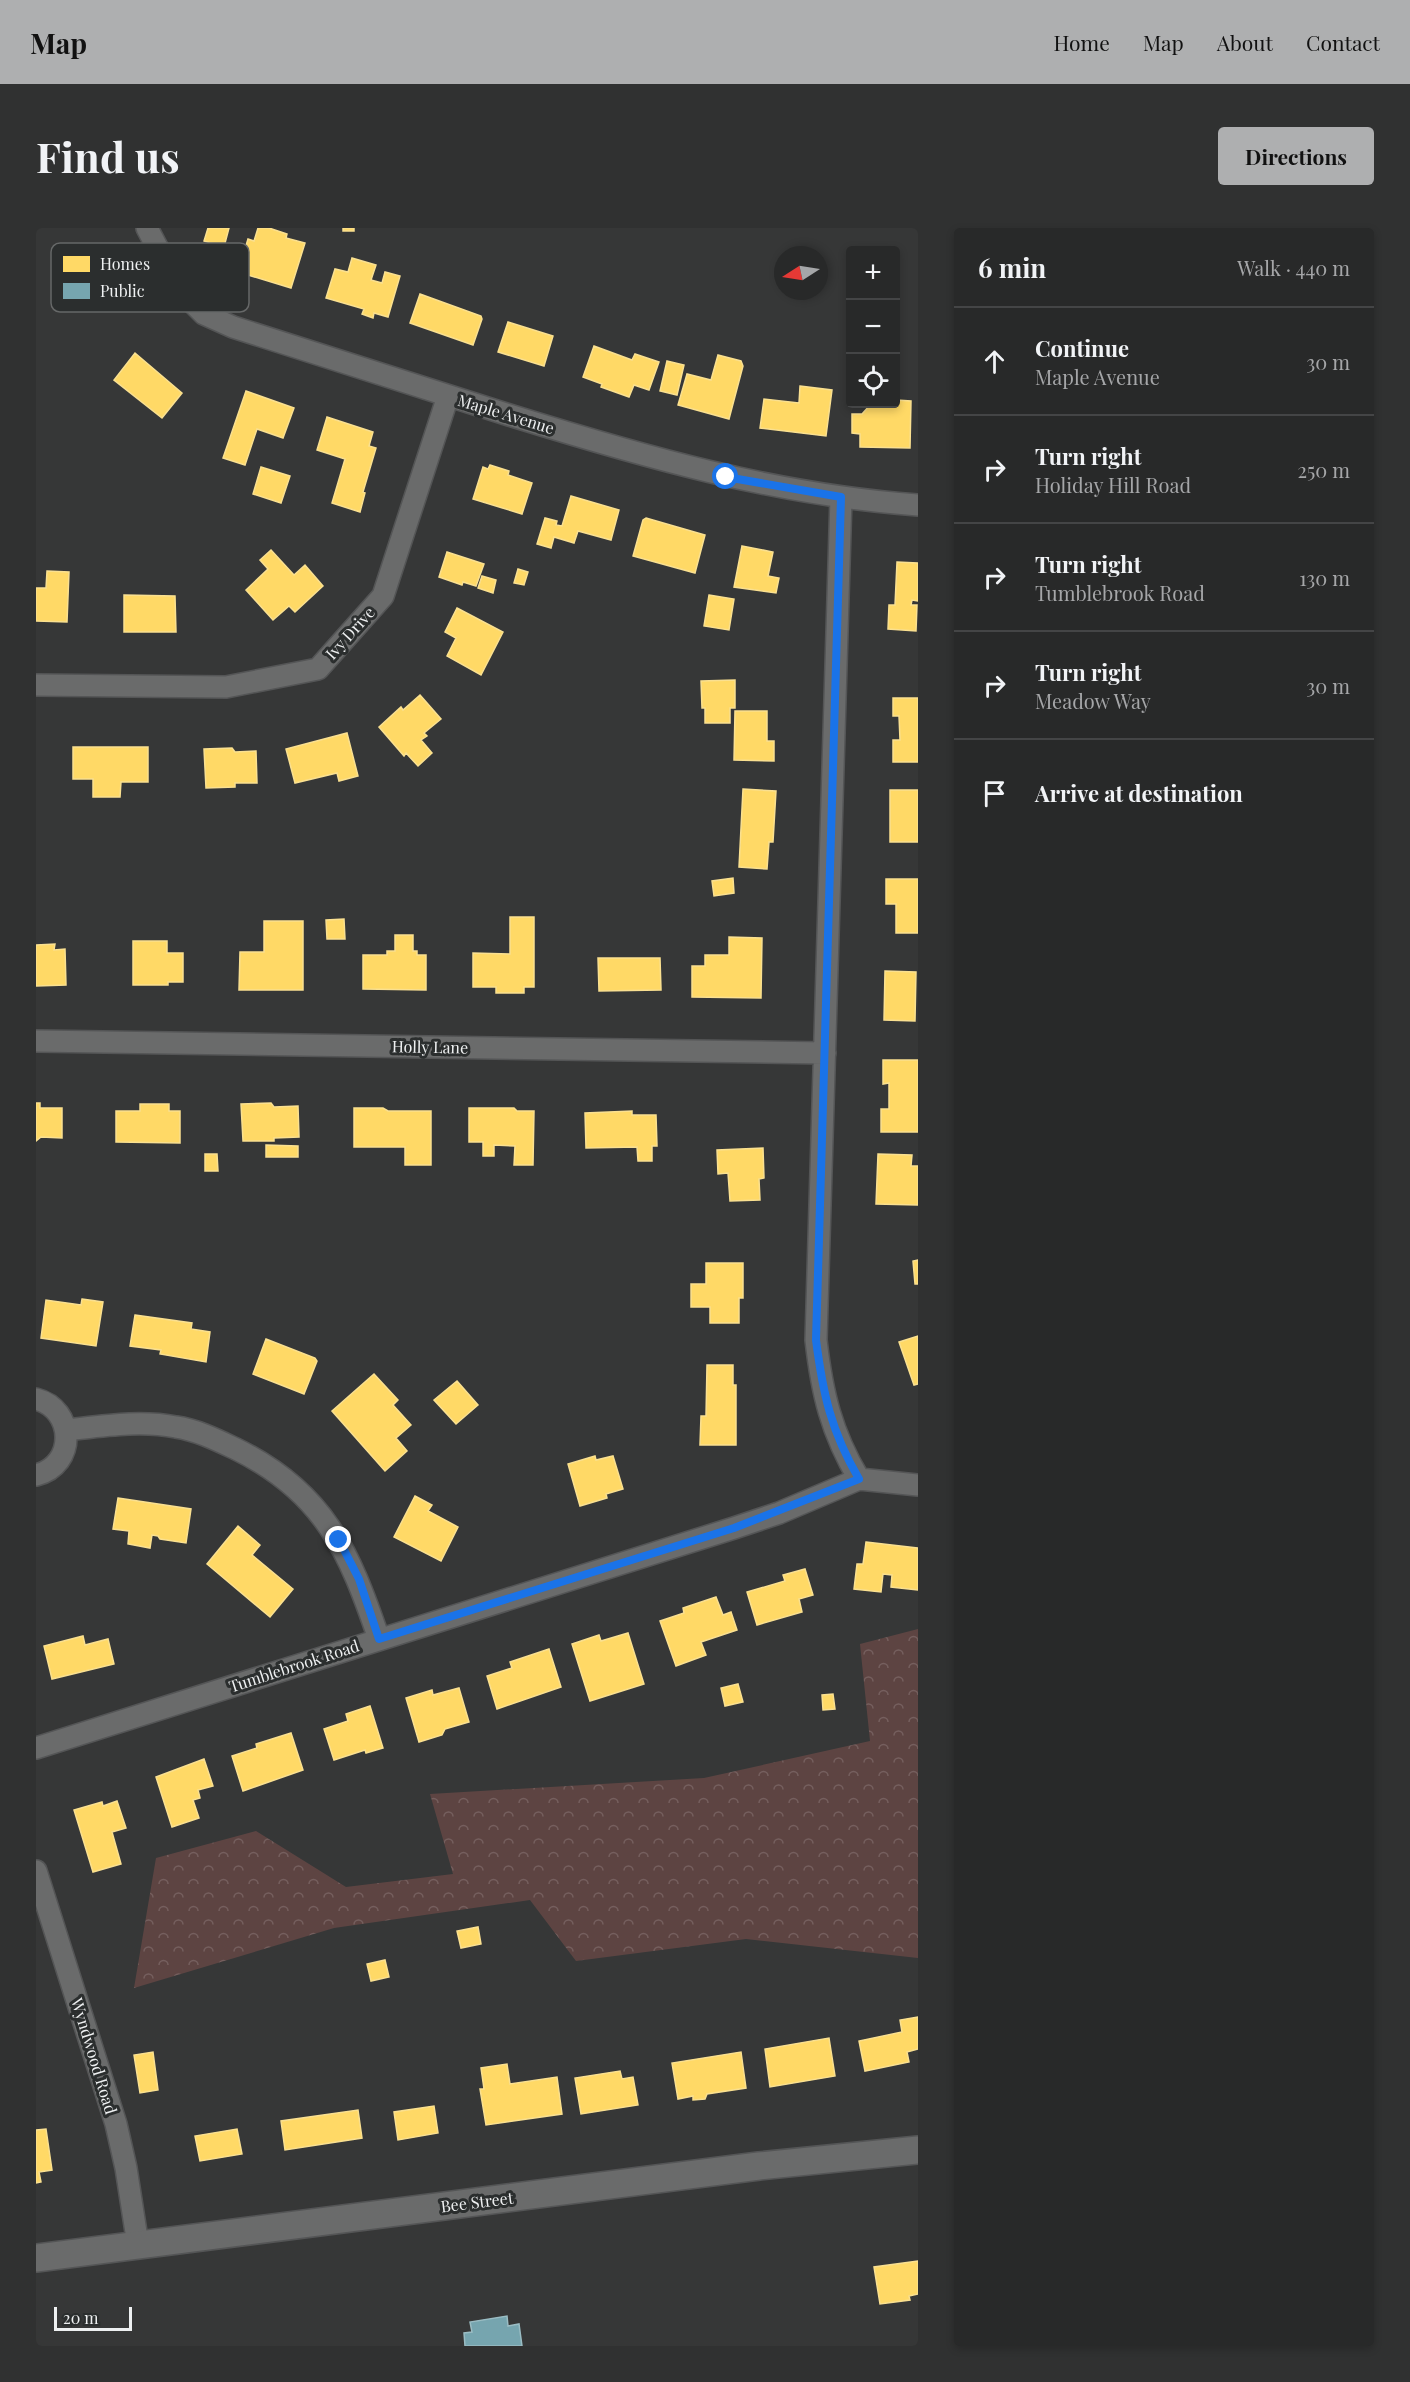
<!DOCTYPE html>
<html lang="en">
<head>
<meta charset="utf-8">
<style>
  :root { --surface:#282929; --page:#303131; --text:#f1f3f6; --muted:#a5a6a8; --line:#444546; --accent:#aeafb0 }
  body { margin:0; font-family:"Playfair Display",serif; background:var(--page); color:var(--text) }
  .controls { position:absolute; right:18px; top:18px; display:grid; overflow:hidden; border-radius:6px; box-shadow:0 3px 9px #0003 }
  .controls button { width:54px; height:54px; display:grid; place-items:center; padding:0; border:0; border-bottom:2px solid var(--line); background:var(--surface); color:var(--text); font:30px sans-serif }
  .compass { position:absolute; left:738px; top:18px; width:54px; height:54px; border-radius:50%; background:var(--surface); box-shadow:0 3px 9px #0003; rotate:258deg }
  .scale { position:absolute; left:18px; bottom:15px; width:78px; box-sizing:border-box; padding-left:6px; border:3px solid #eef0f1; border-top:0; font-size:16px; line-height:21px; white-space:nowrap; color:#eef0f1; -webkit-text-stroke:4px #2b2e2e; paint-order:stroke }
  .stop { position:absolute; width:18px; height:18px; margin:-14px; border:4px solid #1a73e8; border-radius:50%; background:#fff }
  .stop.end { background:#1a73e8; border-color:#fff; box-shadow:0 2px 6px #0008 }
  .list { margin:0; padding:0; list-style:none }
  h2 { display:flex; justify-content:space-between; align-items:center; height:78px; margin:0; padding:0 24px; font-size:26px }
  h2 small { font-size:20px; font-weight:400; color:var(--muted) }
  .list li { display:grid; grid-template-columns:39px 1fr auto; gap:18px; align-items:center; box-sizing:border-box; height:108px; padding:0 24px; border-top:2px solid var(--line) }
  .list b { display:block; font-size:22px; white-space:nowrap }
  .list p { margin:0; font-size:20px; white-space:nowrap; color:var(--muted) }
  .list em { font-size:20px; font-style:normal; color:var(--muted) }
  .icon { flex:none; width:33px; height:33px; fill:none; stroke:currentColor; stroke-width:2; stroke-linecap:round; stroke-linejoin:round }
  .map { position:relative; flex:none; width:882px; height:2118px; overflow:hidden; border-radius:6px }
  header { display:flex; align-items:center; gap:36px; box-sizing:border-box; height:84px; padding:0 30px; background:var(--accent); color:#111 }
  header strong { font-size:28px }
  nav { display:flex; gap:33px; margin-inline-start:auto; font-size:21px }
  .intro { display:flex; align-items:center; justify-content:space-between; box-sizing:border-box; height:144px; padding:0 36px }
  h1 { margin:0; font-size:42px }
  .button { padding:15px 27px; border-radius:6px; background:var(--accent); color:#111; font-size:21px; font-weight:700 }
  main { display:flex; gap:36px; padding:0 36px }
  aside { flex:1; background:var(--surface); border-radius:6px; box-shadow:0 3px 9px #0003 }
  .map>svg:first-child { display:block }
  .forest { fill:url(#forest-crowns) }
  .homes { fill:#ffd966; stroke:#fae090; stroke-width:1.5 }
  .public { fill:#76a5af; stroke:#9abcc3; stroke-width:1.5 }
  .lines { fill:none; stroke-linecap:round; stroke-linejoin:round }
  .minor-casing { stroke:#545556; stroke-width:24 }
  .tertiary-casing { stroke:#545556; stroke-width:30 }
  .minor { stroke:#6a6b6b; stroke-width:21 }
  .tertiary { stroke:#6a6b6b; stroke-width:27 }
  .route { stroke:#1a73e8; stroke-width:8 }
  .labels { text-anchor:middle; stroke-width:6; stroke-linejoin:round; paint-order:stroke }
  .street-label { font-size:16px; fill:#eef0f1; stroke:#2b2e2e }
  .key { fill:#2b2e2e; stroke:#666868; stroke-width:1.5 }
  .key-label { font-size:16px; fill:#eef0f1 }
</style>
</head>
<body>
<header>
<strong>Map</strong>
<nav><a>Home</a><a>Map</a><a>About</a><a>Contact</a></nav>
</header>
<div class="intro"><h1>Find us</h1><a class="button">Directions</a></div>
<main>
<div class="map">
<svg width="882" height="2118" viewBox="0 0 882 2118">
  <defs>
    <pattern id="forest-crowns" width="20" height="18" patternUnits="userSpaceOnUse" patternTransform="scale(1.5)"><rect width="20" height="18" fill="#5d4442"/><path d="M2 6a3 3 0 1 1 6 0M12 15a3 3 0 1 1 6 0" fill="none" stroke="#755f5e"/></pattern>
  </defs>
  <rect width="100%" height="100%" fill="#363737"/>
  <path class="forest" d="M882,1401V1730L710,1711L540,1733L494,1672L298,1700L98,1760L120,1630L220,1603L310,1659L417,1646L394,1566L668,1550L834,1513L824,1416Z"/>
  <path class="homes" d="M172,0H193L188,19L168,13Z
    M222,0H233L251,6L250,10L269,15L255,60L202,44L212,11L218,13Z
    M307,0H318V3H307Z
    M316,30L340,37L335,52L346,55L349,44L364,48L352,89L338,85L337,90L326,86L328,81L290,70L299,41L312,44Z
    M384,66L445,88L446,91L437,117L374,95Z
    M472,94L517,108L508,138L462,124Z
    M558,118L596,132L599,126L623,134L613,162L598,157L593,169L565,159L566,156L547,149Z
    M99,125L146,165L126,190L78,152Z
    M682,127L705,133L707,138L693,191L642,177L651,146L675,152Z
    M631,133L648,137L641,167L624,163Z
    M764,158L796,162L790,208L724,200L728,171L763,175Z
    M210,163L258,180L247,210L221,201L209,237L187,230Z
    M860,172L875,173L874,220L824,219V206L816,205V186H826L835,176H860Z
    M291,189L337,204L333,218L340,220L327,264L329,265L324,284L296,275L309,231L281,222Z
    M454,237L473,243L472,247L496,255L486,286L437,271L447,239L452,241Z
    M225,239L254,248L245,275L217,266Z
    M535,268L583,282L575,312L542,303L538,315L518,309L515,320L501,316L509,290L521,293L520,297L526,298Z
    M610,290L669,307L659,345L597,328L607,292Z
    M706,318L737,324L732,348L743,350L740,365L698,359Z
    M235,322L258,347L269,337L287,358L259,384L253,378L237,392L210,362L232,341L224,332Z
    M411,324L448,336L440,358L427,354L426,357L403,349Z
    M861,334L882,335V373L876,372L875,377H881L880,403L852,401L853,377H859Z
    M482,341L492,344L488,357L478,355Z
    M11,343L33,344L31,394L0,393V360H10Z
    M446,348L460,352L457,365L442,360Z
    M88,367L139,368L140,404H88Z
    M673,367L698,371L693,402L668,398Z
    M421,380L467,404L445,447L411,428L420,410L409,404Z
    M699,452V480H694V495H669V480H666L665,453Z
    M384,467L405,491L388,505L391,508L385,512L396,525L382,538L370,525L368,528L343,499L365,479L367,482Z
    M857,470H882V534H857V512H864L863,488H857Z
    M699,483H731V513H738V533L698,532Z
    M311,505L322,548L303,553L301,545L259,555L250,521Z
    M37,519H112V554H85L84,569H57V551H37Z
    M196,520L199,524L220,523L221,555H199V559L170,560L168,521Z
    M707,561L740,563L737,614H733L731,641L703,639Z
    M854,562H882V614H854Z
    M697,650L698,665L678,668L676,653Z
    M850,651H882V705H860V676H850Z
    M474,689H498V759H488V765H460V759H437V725L474,726Z
    M308,691L309,711H291L290,692Z
    M228,693H267V762H203L204,724H228Z
    M359,707H377V723H381V727H390V762L327,761V727H351V723H359Z
    M693,709L726,710L725,770L656,769V738H669V727H693Z
    M97,713H131V725H147V754H132V757H97Z
    M19,716L18,722L29,721L30,757L0,758V717Z
    M562,730H624L625,762L563,763Z
    M849,743L880,744L879,793L848,792Z
    M847,832H882V904H845V881H853V855L847,856Z
    M0,875H4V880H26V910L5,909L0,913Z
    M235,875L238,879L262,878L263,909L238,910V913H207L205,876Z
    M104,876H133V883H144V915L80,914V883H104Z
    M318,880H347L352,883H395V937H369V919H318Z
    M433,880H478L481,883H498L497,937H478L479,918L458,917V928H447V914H433Z
    M596,883V887H620L621,918H616V933H602L601,919L550,920L549,885Z
    M230,917L262,918V929H230Z
    M727,920L728,950L723,951L724,972L694,973L692,945L682,946L681,922Z
    M169,926H181L182,943H169Z
    M842,926L876,927L875,938H882V977L840,976Z
    M882,1032V1056H879L877,1033Z
    M670,1035H707V1070H703V1095H674V1079H655V1056H670Z
    M46,1071L67,1074L60,1118L5,1110L10,1072L45,1077Z
    M99,1087L156,1095L155,1101L174,1104L170,1134L124,1126L125,1122L94,1118Z
    M882,1108V1156L878,1157L863,1114Z
    M230,1111L279,1130L281,1133L268,1166L217,1146Z
    M671,1137H697V1157H700V1217H664L665,1188H670Z
    M338,1146L362,1172L357,1177L375,1197L360,1210L371,1223L349,1243L296,1183Z
    M421,1153L442,1177L420,1196L398,1172Z
    M559,1228L560,1232L577,1228L587,1261L570,1266L571,1270L544,1278L532,1236Z
    M379,1268L396,1277L392,1283L422,1299L405,1333L358,1309Z
    M82,1270L155,1281L150,1315L124,1311L122,1308L116,1307L114,1320L92,1316L93,1303L77,1301Z
    M202,1298L224,1317L216,1327L257,1361L234,1389L171,1336Z
    M830,1314L882,1320V1362L855,1359L856,1347L847,1346L845,1364L818,1361L821,1336H827Z
    M769,1341L777,1367L763,1371L766,1384L721,1397L711,1364L749,1353L747,1347Z
    M680,1369L687,1387L695,1384L701,1402L665,1414L670,1427L640,1438L624,1393L648,1385L647,1380Z
    M592,1405L608,1456L554,1473L536,1416L563,1407L565,1413Z
    M47,1408L49,1417L72,1411L78,1436L16,1451L8,1418Z
    M513,1421L525,1459L461,1481L451,1448L476,1440L474,1434Z
    M702,1456L707,1474L689,1478L685,1460Z
    M423,1460L433,1494L409,1501L406,1507L383,1514L370,1470L396,1462L397,1467Z
    M797,1466L799,1481L787,1482L786,1467Z
    M334,1478L347,1520L330,1525L329,1522L298,1532L288,1501L312,1493L310,1486Z
    M255,1505L267,1542L207,1563L196,1528L221,1520L220,1516Z
    M168,1531L177,1558L162,1562L164,1570L157,1572L163,1590L136,1599L120,1549Z
    M81,1573L90,1600L76,1604L85,1636L57,1644L38,1582L66,1574L67,1578Z
    M442,1699L445,1716L425,1720L421,1703Z
    M349,1732L353,1749L335,1753L331,1736Z
    M882,1789V1821L871,1824L873,1834L829,1843L823,1813L866,1804L864,1792Z
    M793,1810L799,1848L734,1859L729,1821Z
    M117,1824L122,1862L104,1865L98,1827Z
    M705,1824L710,1860L671,1866L669,1871L657,1872V1868L642,1871L636,1835Z
    M471,1836L474,1856L521,1849L526,1886L450,1897L444,1861H448L445,1840Z
    M584,1843L586,1851L597,1849L602,1877L545,1886L539,1850Z
    M398,1878L402,1905L362,1912L358,1884Z
    M322,1882L326,1910L249,1922L245,1893Z
    M10,1901L16,1942L3,1944L5,1954L0,1955V1902Z
    M201,1901L206,1926L164,1933L159,1908Z
    M882,2033V2066L873,2068L874,2072L844,2076L838,2039Z"/>
  <path class="public" d="M471,2088L472,2098L483,2096L486,2118H429L428,2105L436,2104L434,2094Z"/>
  <g class="lines">
    <g class="minor-casing">
      <path id="minor" d="M111,0L143,61L168,86L197,99C288,128 379,157 470,186C605,228 740,267 882,277
        M805,269L780,1112C786,1165 795,1204 823,1251
        M0,457L190,459L282,441L347,368L412,168
        M0,813L789,825
        M0,1171C39,1181 41,1237 0,1247
        M30,1202C67,1198 104,1192 140,1199C161,1202 181,1212 200,1221C288,1264 313,1323 343,1411
        M0,1520L698,1300L743,1285L823,1251L882,1257
        M0,1643L80,1896L90,1940L102,2017"/>
    </g>
    <g class="tertiary-casing">
      <path id="tertiary" d="M0,2030L723,1938L882,1922"/>
    </g>
    <use href="#minor" class="minor"/>
    <use href="#tertiary" class="tertiary"/>
  </g>
  <g class="lines">
    <path class="route" d="M303,1312L323,1351L343,1411L698,1300L823,1251C795,1203 787,1166 780,1112L805,269L690,249"/>
  </g>
  <g class="labels">
    <g class="street-label">
      <text transform="translate(470 186) rotate(17)" y="6">Maple Avenue</text>
      <text transform="translate(314 405) rotate(-48)" y="6">Ivy Drive</text>
      <text transform="translate(394 819) rotate(1)" y="6">Holly Lane</text>
      <text transform="translate(258 1438) rotate(-18)" y="6">Tumblebrook Road</text>
      <text transform="translate(58 1828) rotate(73)" y="6">Wyndwood Road</text>
      <text transform="translate(441 1974) rotate(-7)" y="6">Bee Street</text>
    </g>
  </g>
  <rect x="15" y="15" width="198" height="69" rx="9" class="key"/>
  <rect x="27" y="28" width="27" height="16" fill="#ffd966"/>
  <rect x="27" y="55" width="27" height="16" fill="#76a5af"/>
  <g class="key-label">
    <text x="64" y="42">Homes</text>
    <text x="64" y="69">Public</text>
  </g>
</svg>
<div class="controls">
<button>+</button>
<button>−</button>
<button><svg class="icon" aria-label="locate" viewBox="0 0 24 24"><circle cx="12" cy="12" r="6"/><path d="M12 2v4M12 18v4M2 12h4M18 12h4"/></svg></button>
</div>
<svg class="compass" viewBox="-18 -18 36 36"><path d="M0-13l5 13h-10z" fill="#e53935"/><path d="M0 13l5-13h-10z" fill="#a5a6a8"/></svg>
<div class="scale">20 m</div>
<div class="stop" style="left:690px;top:249px"></div>
<div class="stop end" style="left:303px;top:1312px"></div>
</div>
<aside>
<h2>6 min<small>Walk · 440 m</small></h2>
<ul class="list">
<li><svg class="icon" aria-label="ahead" viewBox="0 0 24 24"><path d="M12 20V5M6 11l6-6 6 6"/></svg><div><b>Continue</b><p>Maple Avenue</p></div><em>30 m</em></li>
<li><svg class="icon" aria-label="right" viewBox="0 0 24 24"><path d="M7 20v-9h11M14 6l5 5-5 5"/></svg><div><b>Turn right</b><p>Holiday Hill Road</p></div><em>250 m</em></li>
<li><svg class="icon" aria-label="right" viewBox="0 0 24 24"><path d="M7 20v-9h11M14 6l5 5-5 5"/></svg><div><b>Turn right</b><p>Tumblebrook Road</p></div><em>130 m</em></li>
<li><svg class="icon" aria-label="right" viewBox="0 0 24 24"><path d="M7 20v-9h11M14 6l5 5-5 5"/></svg><div><b>Turn right</b><p>Meadow Way</p></div><em>30 m</em></li>
<li><svg class="icon" aria-label="arrive" viewBox="0 0 24 24"><path d="M6 21V4h12l-3 4 3 4H6"/></svg><div><b>Arrive at destination</b></div></li>
</ul>
</aside>
</main>
</body>
</html>
